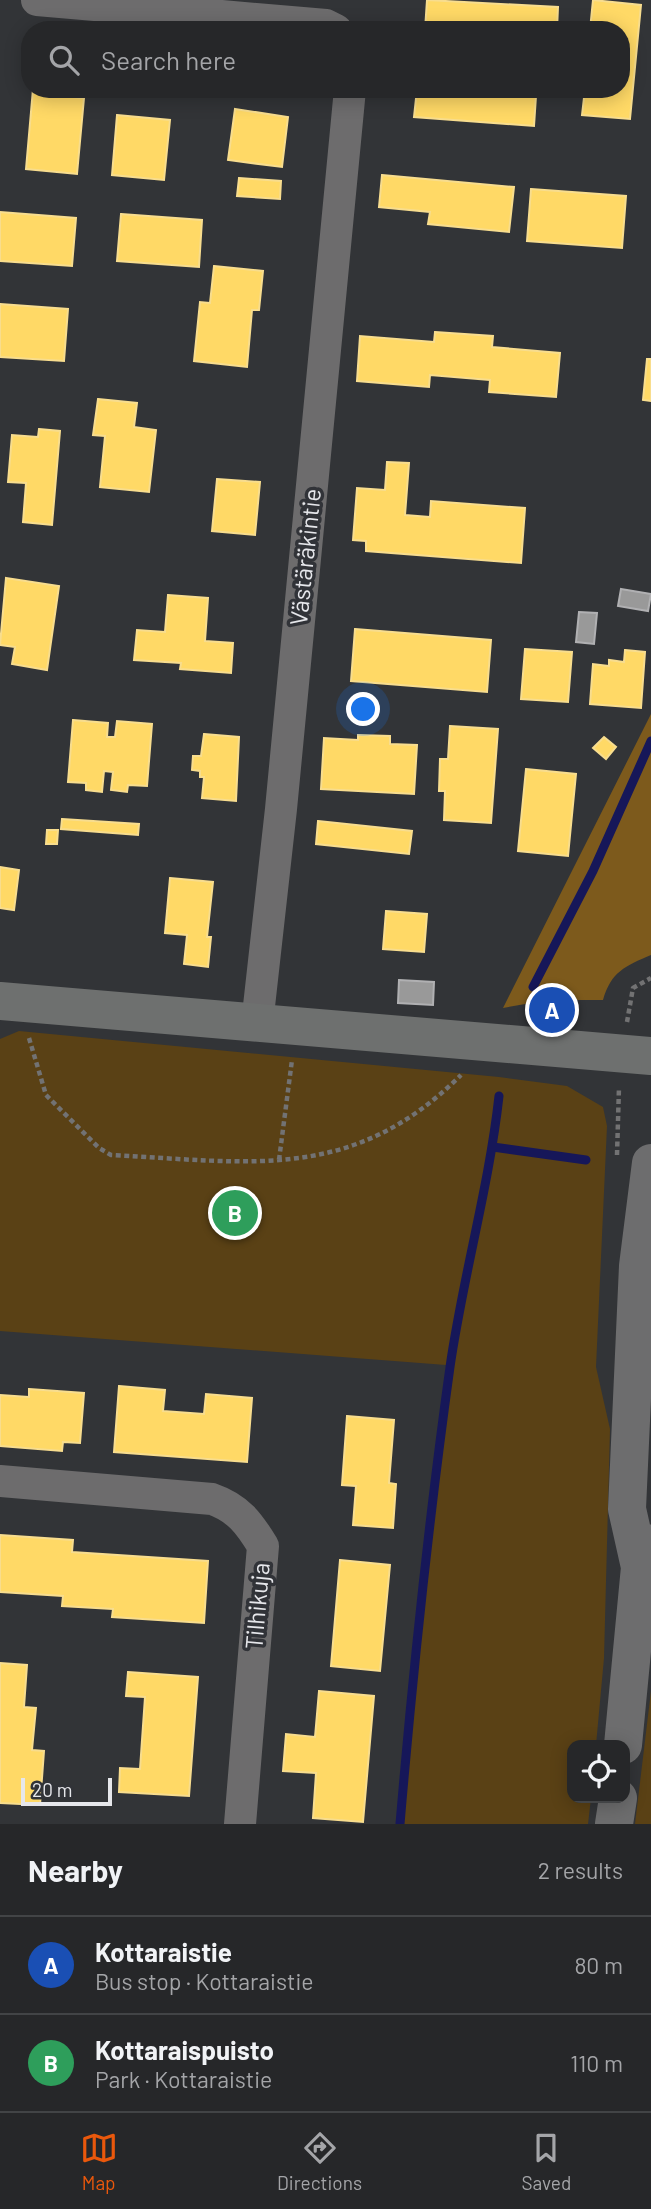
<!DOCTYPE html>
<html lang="en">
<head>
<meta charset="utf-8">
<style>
  :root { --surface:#262729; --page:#2e2f31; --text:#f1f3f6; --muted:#a4a5a8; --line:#424446; --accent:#ea580c }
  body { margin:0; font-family:Barlow,sans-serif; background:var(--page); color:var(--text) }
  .controls { position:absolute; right:21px; bottom:21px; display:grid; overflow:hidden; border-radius:14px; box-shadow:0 4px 18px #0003 }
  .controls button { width:63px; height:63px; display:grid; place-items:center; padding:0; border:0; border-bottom:2px solid var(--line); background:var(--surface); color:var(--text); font:35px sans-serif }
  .scale { position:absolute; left:21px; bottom:18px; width:91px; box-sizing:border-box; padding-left:7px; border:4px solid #e6e7eb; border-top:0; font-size:19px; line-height:24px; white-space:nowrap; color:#e6e7eb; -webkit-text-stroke:5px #313338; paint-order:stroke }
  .you { position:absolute; left:364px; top:710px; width:24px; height:24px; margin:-18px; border:5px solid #fff; border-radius:50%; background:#1a73e8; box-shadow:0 0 0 10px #1a73e833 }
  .badge { display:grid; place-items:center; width:46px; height:46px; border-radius:50%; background:var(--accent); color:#fff; font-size:23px; font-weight:700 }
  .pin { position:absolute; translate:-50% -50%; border:4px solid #fff; box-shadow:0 2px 7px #0006 }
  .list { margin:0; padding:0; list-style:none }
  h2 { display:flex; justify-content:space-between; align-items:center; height:91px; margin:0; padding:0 28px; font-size:30px }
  h2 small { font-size:23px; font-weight:400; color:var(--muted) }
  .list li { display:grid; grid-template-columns:46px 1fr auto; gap:21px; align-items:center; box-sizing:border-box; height:98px; padding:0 28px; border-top:2px solid var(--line) }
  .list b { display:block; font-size:26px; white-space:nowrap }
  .list p { margin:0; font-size:23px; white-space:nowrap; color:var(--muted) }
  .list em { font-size:23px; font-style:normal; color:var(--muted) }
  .icon { flex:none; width:38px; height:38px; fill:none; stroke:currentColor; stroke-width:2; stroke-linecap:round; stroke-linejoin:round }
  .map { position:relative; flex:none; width:651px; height:1824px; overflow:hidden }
  .search { position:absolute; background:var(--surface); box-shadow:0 4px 18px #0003; left:21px; right:21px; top:21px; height:77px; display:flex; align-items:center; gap:18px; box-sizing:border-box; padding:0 24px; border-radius:28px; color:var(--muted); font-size:26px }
  .sheet { height:287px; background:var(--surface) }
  nav { display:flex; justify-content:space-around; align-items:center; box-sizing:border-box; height:98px; border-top:2px solid var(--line); background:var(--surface); font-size:19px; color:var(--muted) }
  nav a { display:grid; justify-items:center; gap:4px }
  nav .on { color:var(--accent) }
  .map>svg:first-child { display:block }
  .green { fill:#5a4115 }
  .forest { fill:#7d5a1c }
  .homes { fill:#ffd966; stroke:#f8dd8e; stroke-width:2 }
  .industry { fill:#999; stroke:#b0b0b2; stroke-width:2 }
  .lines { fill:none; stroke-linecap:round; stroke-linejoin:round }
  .stream { stroke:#161759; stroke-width:9 }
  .path { stroke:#727273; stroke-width:4.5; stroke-dasharray:5 3.5; stroke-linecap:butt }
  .street { stroke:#6d6c6d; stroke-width:32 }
  .secondary { stroke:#6e706f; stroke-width:38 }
  .primary { stroke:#6d6d6e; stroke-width:38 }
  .labels { text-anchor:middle; stroke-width:7; stroke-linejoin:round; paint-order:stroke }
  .street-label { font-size:24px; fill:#e6e7eb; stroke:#313338 }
</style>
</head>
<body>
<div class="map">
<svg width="651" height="1824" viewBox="0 0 651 1824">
  <rect width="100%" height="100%" fill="#323437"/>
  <path class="green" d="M19,1031L499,1077L567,1086L603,1107L607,1126L596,1367L610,1429L604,1658L596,1745H572V1798H591L588,1824H397L446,1365L0,1331V1039Z
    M651,1691V1824H635Z"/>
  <path class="forest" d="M651,714V955C625,966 611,972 603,1000H548L503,1008Z"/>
  <path class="homes" d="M427,0L558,7L557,30H425Z
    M593,0L641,5L630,119L582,115L585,89H621V30H590Z
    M33,89H75L74,97L84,98L77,174L26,169Z
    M417,89L536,96L534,126L414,117Z
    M235,109L288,117L282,167L228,160Z
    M117,115L170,120L164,180L112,175Z
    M382,175L514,187L509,232L428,224L430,212L379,207Z
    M239,178L281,181L280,199L237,196Z
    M531,189L626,196L622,248L527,241Z
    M0,212L76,218L72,266L0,261Z
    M121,214L202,220L199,267L117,261Z
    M214,266L263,271L259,310H252L247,367L194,361L200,302L210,303Z
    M0,304L68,309L64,361L0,357Z
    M435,332L493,336L492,347L560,353L556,397L489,392L490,380L430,375L429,387L357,381L360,336L434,342Z
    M647,359H651V401L643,400Z
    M98,399L137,403L134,427L156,430L149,492L100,487L105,436L93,435Z
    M39,429L60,431L52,525L23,522L26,483L8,482L12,435L38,437Z
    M387,462L409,463L405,515L430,517L431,501L525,508L521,563L366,551V541L353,540L357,488L385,490Z
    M217,479L260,482L255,535L212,531Z
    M6,578L59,586L47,670L12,664L15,647L0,645Z
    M168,595L208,598L205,641L233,643L231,673L180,669L181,663L134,660L137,630L165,632Z
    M355,629L491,640L487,692L351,681Z
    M525,649L572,652L568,702L521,699Z
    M625,650L645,652L641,708L590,704L593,664L609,666V660L624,662Z
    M73,720L108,723L107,737H115L117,721L152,724L147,786L128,785L127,792L111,790L113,772L104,771L102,792L86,790V783L68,782Z
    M450,726L498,729L491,823L444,820L445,791H439L440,759H448Z
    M204,734L239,737L236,801L202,798L204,777H200V771L192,770L193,756H201Z
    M358,735L390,736V744L417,745L414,794L321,789L324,738L358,740Z
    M604,737L616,747L606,759L593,748Z
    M526,769L576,774L568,856L518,851Z
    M62,819L139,824L138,835L61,829Z
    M318,821L412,831L409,854L316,844Z
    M47,830H58L57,844H46Z
    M0,867L19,870L14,910L0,908Z
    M170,878L213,882L207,937H211L208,967L184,964L187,935L165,933Z
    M386,911L427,914L424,952L383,949Z
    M119,1386L165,1390L163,1411L204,1414L206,1394L252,1398L247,1462L114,1452Z
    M29,1389L84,1393L80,1443L63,1442L62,1451L0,1446V1395L29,1397Z
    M347,1416L394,1420L389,1483L396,1484L393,1528L353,1525L356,1486L342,1485Z
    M0,1535L73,1540L72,1552L208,1561L204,1623L112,1617L113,1609L62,1606L63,1596L0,1592Z
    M340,1560L390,1565L380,1671L331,1666Z
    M0,1663L27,1665L24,1707L36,1708L32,1750L44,1751L40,1805L0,1803Z
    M128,1672L198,1677L189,1796L119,1792L120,1768L140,1769L145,1697L126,1696Z
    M319,1691L374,1696L363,1822L313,1818L316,1773L283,1771L286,1734L315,1737Z"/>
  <path class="industry" d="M621,589L651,594L648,611L618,606Z
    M579,612L597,613L594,644L576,642Z
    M399,980L434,982L433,1005L398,1003Z"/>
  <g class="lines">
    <path class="stream" d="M533,987L593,871L651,741
      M493,1147L586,1160
      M400,1824C413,1671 429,1518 450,1367C463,1276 489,1187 499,1096"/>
    <path class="path" d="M627,1022L633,988L651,978
      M29,1038L46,1095L99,1148L111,1155C251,1162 352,1183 461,1075
      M617,1155L619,1087
      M279,1160L292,1060"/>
    <path class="street" d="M37,0L326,25L336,30
      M257,1024L281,809L350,89
      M0,1481L212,1499C238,1508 249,1523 263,1546L240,1824"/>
    <path class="secondary" d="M0,1001L651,1056"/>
    <path class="primary" d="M640,1567L627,1509L638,1266L651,1163
      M623,1745L640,1567L647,1543
      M614,1824L618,1798"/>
  </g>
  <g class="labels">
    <g class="street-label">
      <text transform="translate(306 557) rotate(-84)" y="8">Västäräkintie</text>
      <text transform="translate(258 1606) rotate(-85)" y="8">Tilhikuja</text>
    </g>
  </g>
</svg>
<div class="controls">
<button><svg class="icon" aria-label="locate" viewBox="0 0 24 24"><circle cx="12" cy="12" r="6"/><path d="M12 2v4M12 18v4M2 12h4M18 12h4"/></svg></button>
</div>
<div class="scale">20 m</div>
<div class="you"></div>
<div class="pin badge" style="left:552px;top:1010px;background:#1a4fb4">A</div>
<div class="pin badge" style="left:235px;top:1213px;background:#2e9e5b">B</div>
<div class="search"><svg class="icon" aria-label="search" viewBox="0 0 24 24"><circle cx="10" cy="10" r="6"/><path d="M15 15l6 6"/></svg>Search here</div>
</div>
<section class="sheet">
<h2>Nearby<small>2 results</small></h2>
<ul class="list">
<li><span class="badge" style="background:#1a4fb4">A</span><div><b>Kottaraistie</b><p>Bus stop · Kottaraistie</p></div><em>80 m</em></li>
<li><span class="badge" style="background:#2e9e5b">B</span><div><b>Kottaraispuisto</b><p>Park · Kottaraistie</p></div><em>110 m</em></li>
</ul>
</section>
<nav>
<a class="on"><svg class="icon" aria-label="map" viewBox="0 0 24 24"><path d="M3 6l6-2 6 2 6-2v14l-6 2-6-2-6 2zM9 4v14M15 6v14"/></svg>Map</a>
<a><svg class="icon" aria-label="directions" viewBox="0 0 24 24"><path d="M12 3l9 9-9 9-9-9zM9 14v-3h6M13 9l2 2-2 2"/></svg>Directions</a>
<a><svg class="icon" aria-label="saved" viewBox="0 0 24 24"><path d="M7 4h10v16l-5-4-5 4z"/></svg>Saved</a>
</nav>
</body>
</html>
